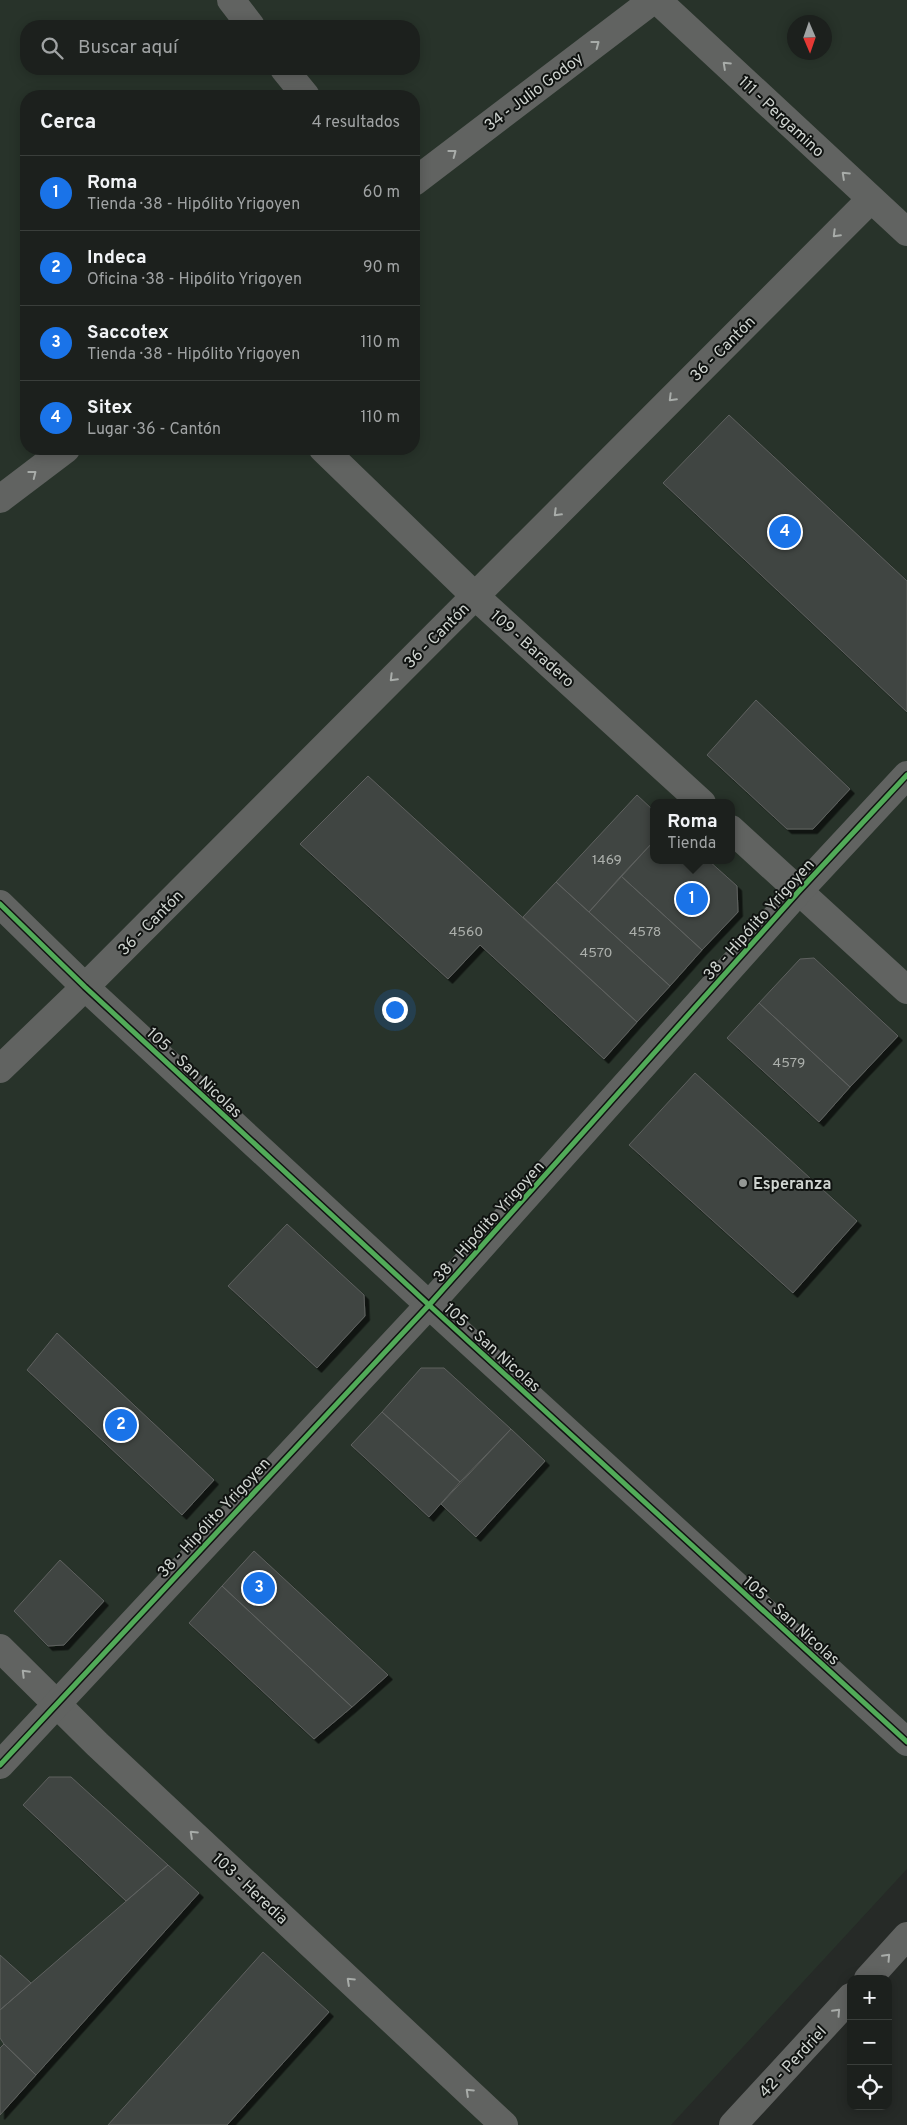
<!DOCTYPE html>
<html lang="es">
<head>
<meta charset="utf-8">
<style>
  :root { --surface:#1c201d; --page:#292d2a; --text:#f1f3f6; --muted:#a0a3a4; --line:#3a3e3b; --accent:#1a73e8 }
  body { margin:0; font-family:Overpass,sans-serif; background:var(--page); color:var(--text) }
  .controls { position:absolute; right:15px; bottom:15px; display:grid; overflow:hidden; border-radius:10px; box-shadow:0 2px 12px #0003 }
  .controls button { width:45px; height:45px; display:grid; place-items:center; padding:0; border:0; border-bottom:1px solid var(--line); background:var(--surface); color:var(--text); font:25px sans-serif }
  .compass { position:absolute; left:787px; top:15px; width:45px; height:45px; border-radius:50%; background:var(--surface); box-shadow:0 2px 12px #0003; rotate:178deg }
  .you { position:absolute; left:394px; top:1009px; width:18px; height:18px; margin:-12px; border:4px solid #fff; border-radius:50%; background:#1a73e8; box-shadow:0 0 0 8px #1a73e833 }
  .badge { display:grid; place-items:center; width:32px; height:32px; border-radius:50%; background:var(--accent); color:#fff; font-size:16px; font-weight:700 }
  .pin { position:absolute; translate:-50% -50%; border:2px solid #fff; box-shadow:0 1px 5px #0006 }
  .popup { position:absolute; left:650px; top:799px; width:85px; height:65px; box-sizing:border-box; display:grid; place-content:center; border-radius:10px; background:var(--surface); filter:drop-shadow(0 1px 4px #0005); font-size:16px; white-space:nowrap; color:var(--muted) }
  .popup b { font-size:19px; color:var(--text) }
  .popup::after { content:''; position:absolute; left:50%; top:100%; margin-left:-10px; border:10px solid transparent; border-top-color:var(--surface) }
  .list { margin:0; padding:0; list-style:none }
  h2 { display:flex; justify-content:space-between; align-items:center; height:65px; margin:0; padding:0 20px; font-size:21px }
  h2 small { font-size:16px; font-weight:400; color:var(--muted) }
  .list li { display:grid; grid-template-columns:32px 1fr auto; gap:15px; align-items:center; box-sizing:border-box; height:75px; padding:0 20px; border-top:1px solid var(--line) }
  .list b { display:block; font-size:19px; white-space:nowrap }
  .list p { margin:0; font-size:16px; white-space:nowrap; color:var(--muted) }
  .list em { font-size:16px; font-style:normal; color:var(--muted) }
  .icon { flex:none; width:28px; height:28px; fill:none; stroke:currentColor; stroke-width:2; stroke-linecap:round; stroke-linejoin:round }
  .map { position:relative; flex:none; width:907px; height:2125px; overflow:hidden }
  .search { position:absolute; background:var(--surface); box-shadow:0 2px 12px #0003; left:20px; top:20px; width:400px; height:55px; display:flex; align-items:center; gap:12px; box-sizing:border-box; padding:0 18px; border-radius:20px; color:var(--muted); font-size:19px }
  .panel { position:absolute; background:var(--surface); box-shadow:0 2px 12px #0003; left:20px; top:90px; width:400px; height:365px; border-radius:20px }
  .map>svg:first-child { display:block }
  .built { fill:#28332a; fill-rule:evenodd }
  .building { fill:#414542; stroke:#5e615f; filter:url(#shadow) }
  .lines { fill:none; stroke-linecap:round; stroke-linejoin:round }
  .minor { stroke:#616361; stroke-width:28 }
  .tertiary { stroke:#616361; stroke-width:28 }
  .cycleway-casing { stroke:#101311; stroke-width:8 }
  .cycleway { stroke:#51ab58; stroke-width:5 }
  .oneway { stroke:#a8aca9 }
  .poi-dot { fill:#949895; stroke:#101311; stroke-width:2 }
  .labels { text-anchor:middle; stroke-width:4; stroke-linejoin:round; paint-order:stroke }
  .number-label { font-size:14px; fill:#acb0ac }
  .street-label { font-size:16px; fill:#cfd4d0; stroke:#101311 }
  .poi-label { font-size:16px; font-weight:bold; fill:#cfd4d0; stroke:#101311; text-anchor:start }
</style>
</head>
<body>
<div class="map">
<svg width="907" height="2125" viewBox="0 0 907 2125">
  <defs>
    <filter id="shadow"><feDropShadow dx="4.5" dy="4.5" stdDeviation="0" flood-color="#0009"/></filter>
  </defs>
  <rect width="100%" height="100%" fill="#262a27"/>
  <path class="built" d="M0,0H907V1869L671,2125H0ZM794,22H824V52H794ZM26,26H414V69H26ZM26,96H414V449H26ZM653,803H731V860H653Z"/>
  <path class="building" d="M729,415L907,581V712L663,483Z
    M756,700L850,789L813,829H787L707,755Z
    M368,776L637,1022L604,1059L480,945L448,979L300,844Z
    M637,795L653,810V842L589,912L556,882Z
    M653,842V860H708L737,886L738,912L702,950L621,876Z
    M621,876L702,950L670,986L589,912Z
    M556,882L670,986L637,1022L523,917Z
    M814,958L898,1036L850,1087L759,1003L800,959Z
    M759,1003L850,1087L819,1122L727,1038Z
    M695,1073L857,1221L793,1293L629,1145Z
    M287,1224L364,1295L365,1316L317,1368L228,1286Z
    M57,1333L214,1480L182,1515L27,1370Z
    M421,1368H444L511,1429L460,1482L382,1412Z
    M382,1412L460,1482L429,1517L351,1445Z
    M511,1429L545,1461L476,1537L441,1504Z
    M254,1551L388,1675L352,1707L222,1586Z
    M60,1560L104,1601L64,1645L48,1646L14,1611Z
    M222,1586L352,1707L314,1739L189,1623Z
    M49,1777H71L168,1865L126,1901L23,1805Z
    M168,1865L199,1893L36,2075L4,2044L0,2038V2010Z
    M263,1952L329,2012L227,2125H108Z
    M0,1955L31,1983L0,2010Z
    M4,2044L36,2075L0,2115V2048Z"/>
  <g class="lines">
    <path class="minor" d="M231,0L251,26
      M657,0L907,232
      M284,69L306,96
      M414,182L653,0
      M323,449L475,596L702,803
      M0,499L66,449
      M731,829L907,990
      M0,904L85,987L429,1305L907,1742
      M0,1069L85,987L871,199
      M0,1648L97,1744L504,2125"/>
    <path class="tertiary" d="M0,1765L429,1305L799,891L907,775
      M868,1979L907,1936
      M733,2125L851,1997"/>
    <g class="cycleway-casing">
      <path id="cycleway" d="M0,904L85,987L429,1305L907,1742
        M0,1765L429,1305L799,891L907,775"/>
    </g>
    <use href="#cycleway" class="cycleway"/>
  </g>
  <defs><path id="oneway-chevron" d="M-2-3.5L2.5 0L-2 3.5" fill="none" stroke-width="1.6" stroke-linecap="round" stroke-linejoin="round" transform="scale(1.25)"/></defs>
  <g class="oneway">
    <use href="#oneway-chevron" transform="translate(596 44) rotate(-37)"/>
    <use href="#oneway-chevron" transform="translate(726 65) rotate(-137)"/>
    <use href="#oneway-chevron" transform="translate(453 153) rotate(-37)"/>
    <use href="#oneway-chevron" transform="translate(845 175) rotate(-137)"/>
    <use href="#oneway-chevron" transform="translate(836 234) rotate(135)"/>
    <use href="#oneway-chevron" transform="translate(672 398) rotate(135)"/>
    <use href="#oneway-chevron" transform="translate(33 474) rotate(-38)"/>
    <use href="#oneway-chevron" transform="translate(557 513) rotate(135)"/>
    <use href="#oneway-chevron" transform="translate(393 678) rotate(135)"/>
    <use href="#oneway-chevron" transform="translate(25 1673) rotate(-135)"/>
    <use href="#oneway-chevron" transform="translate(193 1834) rotate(-137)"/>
    <use href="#oneway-chevron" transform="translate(887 1957) rotate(-47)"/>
    <use href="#oneway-chevron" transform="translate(350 1981) rotate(-137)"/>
    <use href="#oneway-chevron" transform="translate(837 2012) rotate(-47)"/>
    <use href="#oneway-chevron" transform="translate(469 2092) rotate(-137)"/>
  </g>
  <circle class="poi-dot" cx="743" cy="1183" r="5"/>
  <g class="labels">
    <g class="number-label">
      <text x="607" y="864">1469</text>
      <text x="466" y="936">4560</text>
      <text x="645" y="936">4578</text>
      <text x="596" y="957">4570</text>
      <text x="789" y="1067">4579</text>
    </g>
    <g class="street-label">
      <text transform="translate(533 91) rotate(-37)" y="6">34 - Julio Godoy</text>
      <text transform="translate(782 116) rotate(43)" y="6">111 - Pergamino</text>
      <text transform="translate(722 348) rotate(-45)" y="6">36 - Cantón</text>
      <text transform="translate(436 635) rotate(-45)" y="6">36 - Cantón</text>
      <text transform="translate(533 648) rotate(42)" y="6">109 - Baradero</text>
      <text transform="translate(758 919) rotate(-48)" y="6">38 - Hipólito Yrigoyen</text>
      <text transform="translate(150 922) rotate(-45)" y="6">36 - Cantón</text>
      <text transform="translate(195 1072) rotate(43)" y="6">105 - San Nicolas</text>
      <text transform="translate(488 1221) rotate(-48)" y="6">38 - Hipólito Yrigoyen</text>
      <text transform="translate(493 1347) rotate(42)" y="6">105 - San Nicolas</text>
      <text transform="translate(213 1517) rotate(-47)" y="6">38 - Hipólito Yrigoyen</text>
      <text transform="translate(792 1620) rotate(42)" y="6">105 - San Nicolas</text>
      <text transform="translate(251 1888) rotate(43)" y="6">103 - Heredia</text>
      <text transform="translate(792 2061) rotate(-47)" y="6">42 - Perdriel</text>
    </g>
    <g class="poi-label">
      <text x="753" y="1189">Esperanza</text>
    </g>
  </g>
</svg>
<div class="controls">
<button>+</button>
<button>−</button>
<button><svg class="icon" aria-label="locate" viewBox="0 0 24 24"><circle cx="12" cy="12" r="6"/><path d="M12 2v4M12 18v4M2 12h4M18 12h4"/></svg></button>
</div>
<svg class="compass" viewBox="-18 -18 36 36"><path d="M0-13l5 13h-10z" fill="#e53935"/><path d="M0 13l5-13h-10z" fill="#a0a3a4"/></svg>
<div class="you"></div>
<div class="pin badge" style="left:692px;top:899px">1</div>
<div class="popup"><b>Roma</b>Tienda</div>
<div class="pin badge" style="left:121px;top:1425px">2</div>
<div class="pin badge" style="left:259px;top:1588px">3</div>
<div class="pin badge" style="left:785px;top:532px">4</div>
<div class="search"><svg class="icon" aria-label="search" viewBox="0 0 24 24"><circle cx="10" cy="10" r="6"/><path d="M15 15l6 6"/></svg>Buscar aquí</div>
<section class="panel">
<h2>Cerca<small>4 resultados</small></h2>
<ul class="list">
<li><span class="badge">1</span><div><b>Roma</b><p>Tienda · 38 - Hipólito Yrigoyen</p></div><em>60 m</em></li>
<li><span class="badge">2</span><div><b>Indeca</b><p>Oficina · 38 - Hipólito Yrigoyen</p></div><em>90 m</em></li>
<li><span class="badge">3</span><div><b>Saccotex</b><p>Tienda · 38 - Hipólito Yrigoyen</p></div><em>110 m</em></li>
<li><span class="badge">4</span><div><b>Sitex</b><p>Lugar · 36 - Cantón</p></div><em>110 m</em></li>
</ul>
</section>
</div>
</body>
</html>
